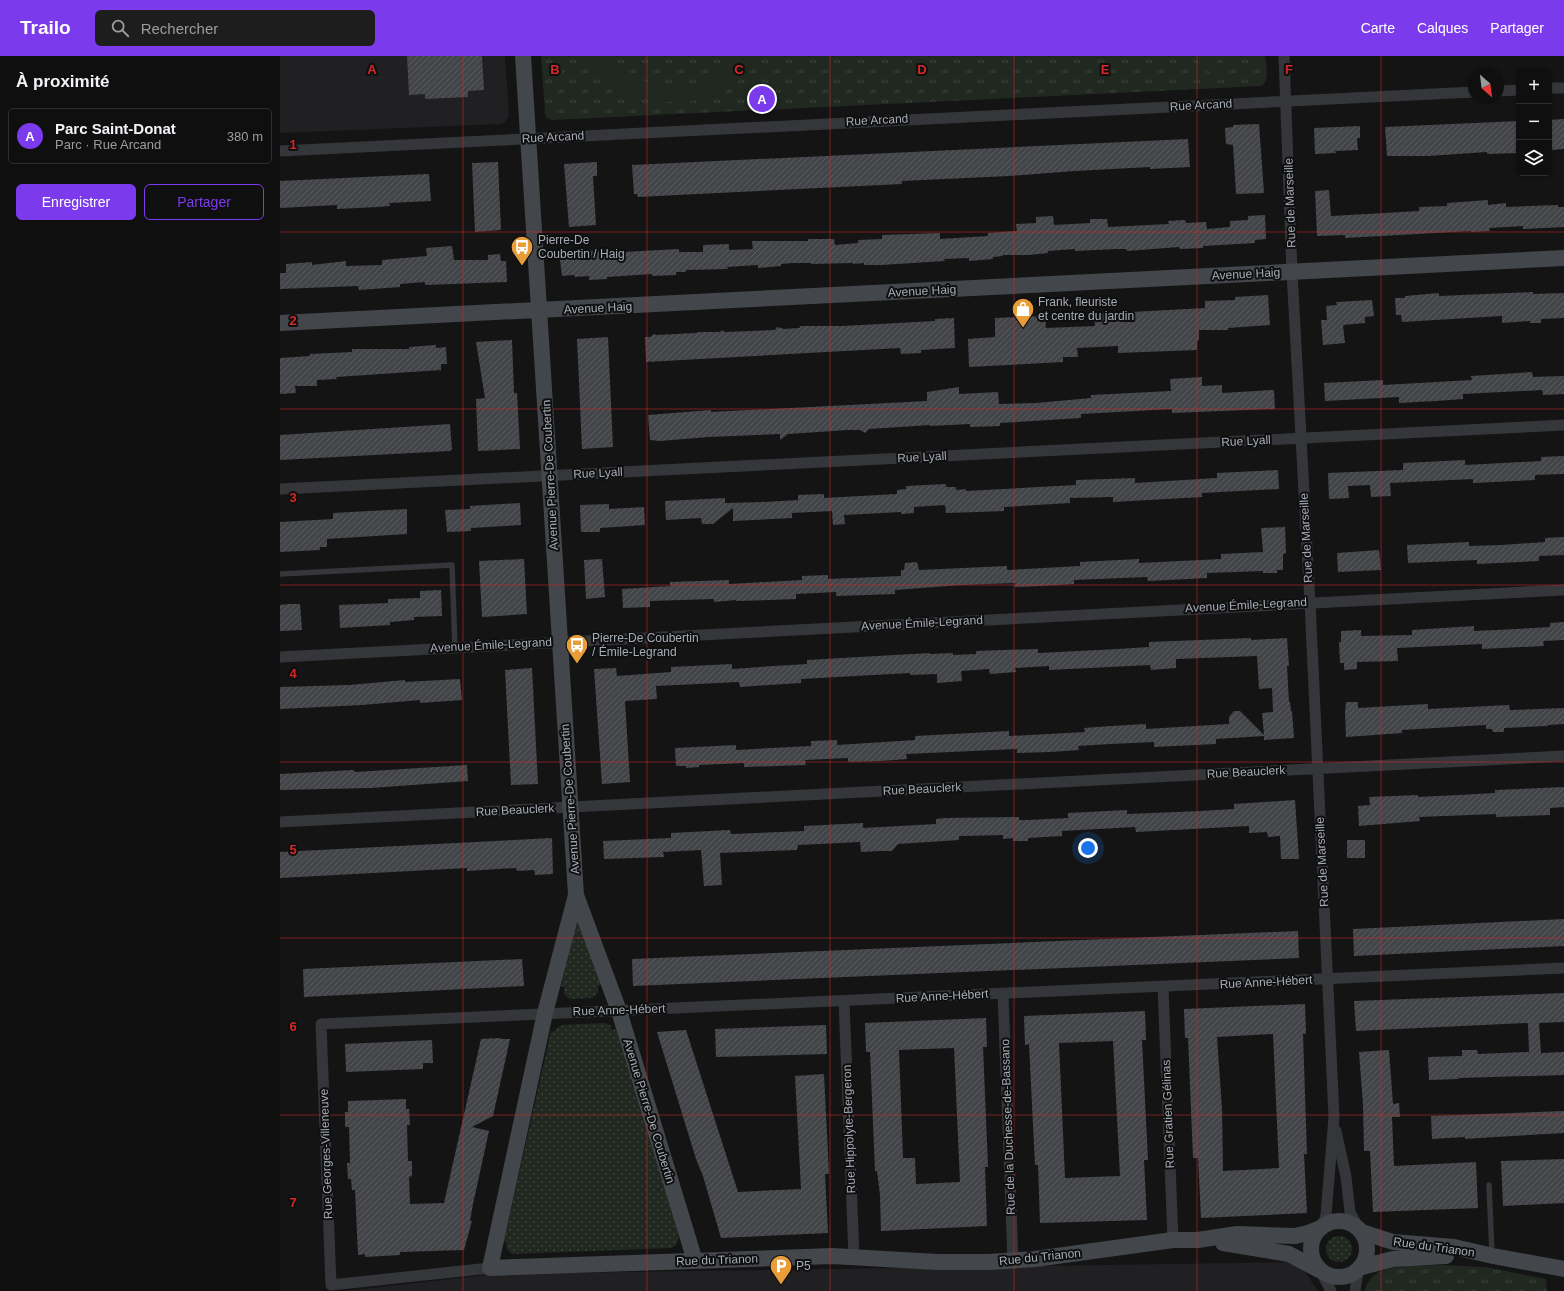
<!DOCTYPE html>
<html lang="fr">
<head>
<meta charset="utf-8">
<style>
  :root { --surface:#0f0f10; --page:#1d1d1e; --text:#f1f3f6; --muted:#9b9c9f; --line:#2f2f30; --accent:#7c3aed }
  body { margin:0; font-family:Helvetica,sans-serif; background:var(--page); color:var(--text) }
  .controls { position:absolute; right:12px; top:12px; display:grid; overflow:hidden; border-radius:6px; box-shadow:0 1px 3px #0004 }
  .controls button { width:36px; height:36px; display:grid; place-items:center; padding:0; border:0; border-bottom:1px solid var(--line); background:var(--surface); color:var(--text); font:20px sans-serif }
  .compass { position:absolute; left:1188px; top:12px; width:36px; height:36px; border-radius:50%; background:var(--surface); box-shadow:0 1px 3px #0004; rotate:152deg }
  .you { position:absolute; left:808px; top:792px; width:14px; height:14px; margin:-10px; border:3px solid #fff; border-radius:50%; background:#1a73e8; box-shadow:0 0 0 6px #1a73e833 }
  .badge { display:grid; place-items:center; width:26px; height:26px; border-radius:50%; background:var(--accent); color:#fff; font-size:13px; font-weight:700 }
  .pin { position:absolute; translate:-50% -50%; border:2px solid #fff; box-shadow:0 1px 4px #0006 }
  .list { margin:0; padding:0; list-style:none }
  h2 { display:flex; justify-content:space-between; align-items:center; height:52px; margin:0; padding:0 16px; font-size:17px }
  h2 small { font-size:13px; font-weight:400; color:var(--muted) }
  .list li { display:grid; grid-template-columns:26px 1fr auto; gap:12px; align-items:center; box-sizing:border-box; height:56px; margin:0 8px 8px; padding:0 8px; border:1px solid var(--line); border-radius:6px }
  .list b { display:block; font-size:15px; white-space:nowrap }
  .list p { margin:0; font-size:13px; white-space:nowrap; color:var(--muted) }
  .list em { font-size:13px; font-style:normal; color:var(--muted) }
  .actions { display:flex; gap:8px; padding:12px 16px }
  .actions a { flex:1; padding:9px 0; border:1px solid var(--accent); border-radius:6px; text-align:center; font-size:14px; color:var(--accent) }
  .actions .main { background:var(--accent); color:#fff }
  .icon { flex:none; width:22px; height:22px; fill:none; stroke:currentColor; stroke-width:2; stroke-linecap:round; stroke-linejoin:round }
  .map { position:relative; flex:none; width:1284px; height:1235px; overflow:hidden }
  header { display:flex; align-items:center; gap:24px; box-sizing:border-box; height:56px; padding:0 20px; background:var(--accent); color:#fff }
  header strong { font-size:19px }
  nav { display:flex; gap:22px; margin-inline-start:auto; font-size:14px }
  .search { width:280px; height:36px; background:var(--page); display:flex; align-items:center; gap:10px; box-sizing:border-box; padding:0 14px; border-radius:6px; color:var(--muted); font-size:15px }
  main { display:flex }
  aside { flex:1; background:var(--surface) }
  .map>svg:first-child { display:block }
  .built { fill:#202022 }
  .grass { fill:url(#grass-dots) }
  .park { fill:url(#park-tufts) }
  .garden { fill:#202820 }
  .building { fill:url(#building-hatch); fill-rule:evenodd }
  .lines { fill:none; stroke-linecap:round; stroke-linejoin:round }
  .lane { stroke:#35363a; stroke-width:5.5 }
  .street { stroke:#35363a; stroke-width:11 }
  .secondary { stroke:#43464a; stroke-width:16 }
  .grid { fill:none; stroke:#d62828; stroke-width:1; stroke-opacity:0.55 }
  .labels { text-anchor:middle; stroke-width:4; stroke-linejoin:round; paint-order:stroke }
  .street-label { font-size:12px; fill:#a6acb5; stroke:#0f0f10 }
  .poi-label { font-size:12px; fill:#a6acb5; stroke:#0f0f10; text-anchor:start }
  .grid-label { font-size:13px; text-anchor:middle; font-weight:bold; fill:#d62828; stroke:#0f0f10; stroke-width:4; stroke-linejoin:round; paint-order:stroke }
</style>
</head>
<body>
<header>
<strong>Trailo</strong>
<div class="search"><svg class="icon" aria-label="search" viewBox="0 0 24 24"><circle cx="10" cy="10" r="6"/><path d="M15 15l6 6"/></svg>Rechercher</div>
<nav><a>Carte</a><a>Calques</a><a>Partager</a></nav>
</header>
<main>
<aside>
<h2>À proximité<small></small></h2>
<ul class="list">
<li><span class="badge">A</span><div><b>Parc Saint-Donat</b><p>Parc · Rue Arcand</p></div><em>380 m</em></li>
</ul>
<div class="actions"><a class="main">Enregistrer</a><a>Partager</a></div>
</aside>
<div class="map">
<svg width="1284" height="1235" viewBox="0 0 1284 1235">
  <defs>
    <pattern id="grass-dots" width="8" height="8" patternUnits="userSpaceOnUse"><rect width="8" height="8" fill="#202820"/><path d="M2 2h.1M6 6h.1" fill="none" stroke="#3d443e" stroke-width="1.8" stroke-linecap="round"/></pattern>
    <pattern id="park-tufts" width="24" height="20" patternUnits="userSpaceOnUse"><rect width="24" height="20" fill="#202820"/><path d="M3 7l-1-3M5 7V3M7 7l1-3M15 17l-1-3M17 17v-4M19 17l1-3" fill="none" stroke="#3d443e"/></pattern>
    <pattern id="building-hatch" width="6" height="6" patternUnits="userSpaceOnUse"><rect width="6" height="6" fill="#434448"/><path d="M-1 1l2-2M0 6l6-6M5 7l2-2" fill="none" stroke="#5b5c60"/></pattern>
  </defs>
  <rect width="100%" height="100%" fill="#141415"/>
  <path class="built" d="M0,0H225L229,60L225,66L221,68L0,77Z
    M1018,1206L1038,1235H65L216,1218Z"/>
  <path class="grass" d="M296,861L321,929L318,930V937L312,942L290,943L284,938V931L281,930Z
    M325,967L330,969L332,974L336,973L401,1179L398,1180C399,1186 396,1190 391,1192L232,1198L226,1192L227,1186L224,1185L271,975L273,976L277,972L283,969Z
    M1046 1193a13 13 0 1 1 26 0a13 13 0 1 1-26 0Z"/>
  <path class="park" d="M261,0H985C986,9 990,25 981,30L272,64L266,61L265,57Z
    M1161,1209L1205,1211L1266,1223L1267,1235H1084C1087,1228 1090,1222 1096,1218C1111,1208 1143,1210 1161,1209Z"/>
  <path class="garden" d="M303,0H326C357,31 398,40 438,18C447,13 456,8 463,0H483C454,39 409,55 362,41C350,37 336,33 326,25C317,18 310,9 303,0Z
    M913,0H927L945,18L939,25Z
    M937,0H950L952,2L946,8Z"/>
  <path class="building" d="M127,0H202L204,34L188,35V41L145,43V38L129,39Z
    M1284,63V93L1272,94L1271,87H1269V64Z
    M1239,65V97L1207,98V96L1148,100H1107L1105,71Z
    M979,68L984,137L956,138L953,89L946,88L945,72L953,71V69Z
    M1080,70V82H1077L1078,94L1055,95L1056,97L1035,98L1034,72Z
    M908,83L910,111L870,113V111L795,115L729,120L622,125V128L397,139L358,141L357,138H354L352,109Z
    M218,106L221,174L195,176L192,107Z
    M317,106V120H313L316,169L289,171L284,108Z
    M148,118L149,119L151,145L109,147L110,150L98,151L57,153V149L0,152V125Z
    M1049,134L1051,160L1139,155V151L1167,150V147L1208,144V149L1226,147V151L1278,149V151H1284V171L1243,173V170L1209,172L1210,175L1191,176V175L1065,182V179L1037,180L1035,135Z
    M985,159L986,183L975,184V187L923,190V192L900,193L899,191L847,195L846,193H837L795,195V193L768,195V197L748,199H723V200L713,201V203L689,205V202L664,203L665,205L601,209H584V207L573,208V207L531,208V207H512L501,208V210L478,212V209L447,211L448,213L406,214V216H396V219L372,220V218L327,221V223L309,224V220L295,221L294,219L282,220L280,204L292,201L291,196L326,194V197L399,193V196H423V189L449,188V194L473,193L472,185H528V183H554L555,189L578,187V184L602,183V179L660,177V183L708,180V177L737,175L736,168L756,167V161L773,160L774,169L810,167V163H827L828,171L889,168L888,165L905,164L906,167L926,166L927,173L950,171V165L968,164V160Z
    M172,190L174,204H208V199L220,198L221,205H226L227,226L145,229V226L120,228V231L79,234L78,230L0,233V217H6V208L32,206V209L66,205V210L102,209V204L147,200L146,192Z
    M1253,236V238L1284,237V262L1261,263V267H1250V265L1222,267V260L1122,266L1121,259H1116L1115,242H1125V240L1159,237V240Z
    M988,239L990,269L948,272V274H919V284L917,285V294L838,297V290L797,292L798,301H783V306L689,311L688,283L715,281V262L765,260L766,272L815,270L814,258L925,252V245L955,244V241Z
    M1092,244L1094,260L1085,261V267L1063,269L1065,287L1043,289L1041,264H1047L1046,250L1057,249L1056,246Z
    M674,262L675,292L641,294V297L621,298L620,292L366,306L365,281H370L374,278L376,279L415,277L420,276H440L442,274L445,276L495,274L497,271L504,273L519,272L521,270H563L655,265V263Z
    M328,281L333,391L302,393L297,283Z
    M232,284L234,337H237L240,393L198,395L196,343L205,342L196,286Z
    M156,289V292L166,291L167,308H161V314L56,321L57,323L37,324V330H15L16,337L0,338V302L30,300V298L72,296V293H129V291Z
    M1252,316L1253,321L1284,320V338L1263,339L1262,334L1183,338V343L1156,345L1119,347V341L1045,345L1044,327L1103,324V329L1192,324L1191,320Z
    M922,321V330L942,329V337L994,334L995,353L892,357V353L801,358V362L720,367V370L690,371V368L650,370V369L589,373L585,377L580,374H568L508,378L500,384V378L428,381L380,385L370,384L368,359L431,354V356L647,345V336L679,331V338L718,336L719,348L756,347L811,342V339L891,335L890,323Z
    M170,368L172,393L170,395L0,404V379Z
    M1284,400V418L1255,419V424L1193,427V423L1110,427L1111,440L1091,441L1090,429L1068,430L1069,442L1049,443L1048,417L1123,414V407L1185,404V409L1261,405V401Z
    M998,414L999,433L922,437V441L833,446V441L790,442V447L724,451V455L698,456L666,457L665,449L634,451V457L621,458V456L564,459L565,468L553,469L552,455L512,457V462L453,465V452L433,468H422L421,462L386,464L385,445L445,442V447L485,446L518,444V439L544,438V442L617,438V434L626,433V430L666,428V431H676V434L686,433V435L796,429V424L855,422V427L937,422V417Z
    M240,447L241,469L191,472V475L167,476L165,454L190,453V450Z
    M329,448V453L364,451L365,469L320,472V476H301L300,449Z
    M127,453V478L47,483V491H40V494L0,496V466L53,463V457Z
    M1005,471L1006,497L1003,498V514H997V517H983V515L927,517V522L868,525L867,521L794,524V528L761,530L735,531V527L681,529L615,534V538L556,540V536L516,538V543L490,544L456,545V544L434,546V543L370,545V551L343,552L342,533L390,530V526L449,524V528L522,524V520L548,519V523L621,520V514H624L625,507L637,506L639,514L727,510V514L800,510V506L859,503V507L941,503V498L983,496L981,472Z
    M1284,481V499L1259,500V505L1197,508V504L1128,507L1127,489L1189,486V490L1222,489L1265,486V482Z
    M1099,494L1101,514L1058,516L1057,497Z
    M244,503L247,558L202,561L199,505Z
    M322,503L325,541L306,543L304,504Z
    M161,534L162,560L134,561V564L110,566V569L60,572L59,549L108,547V543L140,542V535Z
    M9,548H20L22,574L0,575V549Z
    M1284,566V584L1263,585L1264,590L1202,593V588L1117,592L1118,605L1077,606V613L1064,614V607H1060L1059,586H1061V575L1081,574V580L1132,579V574L1194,570V575L1237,573L1270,571V567Z
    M971,582V584L1007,582L1009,610H1007L1009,646H1010L1011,655H1012L1014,682L984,684V680L936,683V688L874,691V686L830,688L798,690L799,694L770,696L737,697V693L626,698L627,703L601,705L568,706V702L525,704L526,709L464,711V707L419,709V711L406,712V710H396L395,692L456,689V694L531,690V685L557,684V689L635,684V680L729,675V680L805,676L804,672L831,670L866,668V673L949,668V661L954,655H960L984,679L982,657L993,656L992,632L979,633L977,600L896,603V612L871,614L870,609L769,614V610L735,612L736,616L710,618L709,613L681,615L682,625L657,627V618L630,619V617L521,623V627L489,629L460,631L459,626L376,630L377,643L345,645L350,726L322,728L314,613L336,612L337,620L391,616V611L452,608V613L494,610L527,608V604L650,597V598L673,597V599L696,598V595L723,594L758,593V597L838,593L869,591V586Z
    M252,612L258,728L231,729L225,614Z
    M180,623L182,644L140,647V644L82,649L0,653V631L69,629L125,624V626Z
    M1066,646H1078V652L1148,648V653L1229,649L1230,654H1231L1284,652V668L1268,669V670L1224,672V676H1213L1212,673H1206V669L1122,674V677L1066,681L1065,656Z
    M187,709L188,725L91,732L0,734V718L74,714L75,716Z
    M1284,731V751L1270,752V759L1216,761V758L1139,761L1140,765L1079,770L1078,750L1090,749L1089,741L1138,739V741L1179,739L1215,737V734Z
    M1015,744L1019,803H1001L1000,780L988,781L987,776L969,777V770L856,776L855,771L782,775V780L748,782V785H733V782L723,783V779L683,780H679V784L618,788L612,795H601L581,796L580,786L518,789L517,794L440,797L442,829L424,830L421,794L383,796L384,801L324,803L323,785L391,782V777L450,774L451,778L524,775V770L583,767V772L656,768V763L665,762L739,761V764H748L788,762V757L847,754V758L921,755L954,753V748Z
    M272,782L273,818L255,819L254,814L237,815L236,812L187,815V812L0,822V796Z
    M1067,784H1085V802H1067Z
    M1284,863V890L1074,900L1073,873Z
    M1018,875L1019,902L353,930L352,903Z
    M242,903L244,930L24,941L23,913Z
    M1284,937V966L1259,967L1261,997L1284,996V1019L1179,1022V1023L1149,1024L1148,1001L1182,1000V994H1197L1198,998L1249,996L1248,967L1076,975L1074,945Z
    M1025,948L1026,978H1023L1027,1098H1024L1027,1157L921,1162L918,1102H913L908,982H905L904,953ZM993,978L999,1112L943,1115L942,1053L937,981Z
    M865,955L866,984H862L868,1104H864L867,1164L760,1167L758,1109H755L749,988L745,989L744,960ZM833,985L840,1120L785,1122L779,987Z
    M706,962L707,991H703L708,1111H705L707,1170L601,1175L600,1139L597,1115H595L590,996H586L585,967ZM674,992L680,1126L636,1128L635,1102H623L619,994Z
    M546,969L547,998L436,1001L435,973Z
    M406,974L458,1136L521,1133L515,1020L544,1018L549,1118H545L548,1177L441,1182L423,1120L416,1103L377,976Z
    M221,982V983H230L213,1060L192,1071L209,1075L193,1148L190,1165H192L184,1194L120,1196V1199L85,1201V1198L78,1199L75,1134H72L71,1123H68L67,1107H70L69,1071H65V1056H68V1045L126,1043V1053H129L130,1069H127L128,1105H132V1120L129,1121L130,1148L164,1147L201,983Z
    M152,984L153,1007H143V1013L66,1016L65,988Z
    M1109,994L1113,1048L1119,1047L1120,1061H1112L1114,1110L1196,1106L1198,1152L1093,1156L1090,1095H1084L1083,1049L1079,996Z
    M1284,1055V1077L1215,1081L1185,1083V1081L1152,1083L1151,1060Z
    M1284,1103V1147L1223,1150L1221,1105Z"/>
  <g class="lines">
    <path class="lane" d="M0,518L172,509L175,591
      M1209,1129L1212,1198"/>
    <path class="street" d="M1004,0L1012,216L1030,546L1054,1061L1046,1159L1043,1170
      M1269,32H1284
      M1218,35L1239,34
      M0,95L1194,36
      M0,433L1284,369
      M0,601L1284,534
      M0,766L1284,700
      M883,931L893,1184
      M723,938L733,1205
      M564,945L574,1201
      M1056,1075L1066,1121L1070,1156L1079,1173
      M210,1212L51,1229L41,968L1284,912
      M1041,1216L1051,1235
      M1075,1235L1078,1215"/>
    <path class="secondary" d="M243,0L296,839L339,955L415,1205
      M0,267L1284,202
      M296,839L265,957L210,1212L552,1200L657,1206H709L755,1203L893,1184H918L957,1178L1015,1180L1028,1177L1041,1172
      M1031 1193a28 28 0 1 1 56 0a28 28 0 1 1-56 0Z
      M1082,1176L1113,1186L1174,1191L1213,1200L1284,1213
      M943,1187L1009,1198L1039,1214
      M1082,1211L1113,1203L1166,1200"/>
  </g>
  <path class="grid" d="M183,0V1235M367,0V1235M550,0V1235M734,0V1235M917,0V1235M1101,0V1235M0,176H1284M0,353H1284M0,529H1284M0,706H1284M0,882H1284M0,1059H1284"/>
  <defs>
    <g id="bus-pin" transform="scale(1.15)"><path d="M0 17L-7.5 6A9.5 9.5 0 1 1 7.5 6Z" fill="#e99d38" stroke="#0f0f10"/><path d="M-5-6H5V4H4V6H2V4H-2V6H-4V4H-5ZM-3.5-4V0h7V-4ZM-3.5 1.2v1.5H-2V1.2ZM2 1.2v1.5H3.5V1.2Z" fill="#fff"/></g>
    <g id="shop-pin" transform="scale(1.15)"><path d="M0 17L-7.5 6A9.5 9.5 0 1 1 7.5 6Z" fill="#e99d38" stroke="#0f0f10"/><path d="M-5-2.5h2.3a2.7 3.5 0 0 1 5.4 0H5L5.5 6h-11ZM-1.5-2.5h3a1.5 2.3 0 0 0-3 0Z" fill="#fff"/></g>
    <g id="parking-pin" transform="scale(1.15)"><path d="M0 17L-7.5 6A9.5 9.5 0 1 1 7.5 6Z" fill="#e99d38" stroke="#0f0f10"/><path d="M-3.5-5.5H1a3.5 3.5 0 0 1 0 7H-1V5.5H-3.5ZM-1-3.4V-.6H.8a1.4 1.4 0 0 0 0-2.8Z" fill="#fff"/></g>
  </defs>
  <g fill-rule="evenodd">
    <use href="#bus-pin" x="242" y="191"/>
    <use href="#shop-pin" x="743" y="253"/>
    <use href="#bus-pin" x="297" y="589"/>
    <use href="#parking-pin" x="501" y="1210"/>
  </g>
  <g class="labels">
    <g class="street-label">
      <text transform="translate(921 49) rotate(-3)" y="4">Rue Arcand</text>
      <text transform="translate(597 64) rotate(-3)" y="4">Rue Arcand</text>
      <text transform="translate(273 81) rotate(-3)" y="4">Rue Arcand</text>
      <text transform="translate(1010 147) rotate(-92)" y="4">Rue de Marseille</text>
      <text transform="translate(966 218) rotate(-3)" y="4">Avenue Haig</text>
      <text transform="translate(642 235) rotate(-3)" y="4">Avenue Haig</text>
      <text transform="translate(318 252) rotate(-3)" y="4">Avenue Haig</text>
      <text transform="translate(966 385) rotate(-3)" y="4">Rue Lyall</text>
      <text transform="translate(642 401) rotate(-3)" y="4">Rue Lyall</text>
      <text transform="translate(318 417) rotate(-3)" y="4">Rue Lyall</text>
      <text transform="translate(270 419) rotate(-93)" y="4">Avenue Pierre-De Coubertin</text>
      <text transform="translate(1026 482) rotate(-93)" y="4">Rue de Marseille</text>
      <text transform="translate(966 549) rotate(-3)" y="4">Avenue Émile-Legrand</text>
      <text transform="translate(642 567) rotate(-3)" y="4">Avenue Émile-Legrand</text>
      <text transform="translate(211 589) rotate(-3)" y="4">Avenue Émile-Legrand</text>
      <text transform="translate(966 716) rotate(-3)" y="4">Rue Beauclerk</text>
      <text transform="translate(642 733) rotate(-3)" y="4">Rue Beauclerk</text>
      <text transform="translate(290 743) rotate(-94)" y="4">Avenue Pierre-De Coubertin</text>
      <text transform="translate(235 754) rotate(-3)" y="4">Rue Beauclerk</text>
      <text transform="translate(1042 806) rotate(-93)" y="4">Rue de Marseille</text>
      <text transform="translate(986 926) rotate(-3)" y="4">Rue Anne-Hébert</text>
      <text transform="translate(662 940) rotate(-3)" y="4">Rue Anne-Hébert</text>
      <text transform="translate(339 954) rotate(-2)" y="4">Rue Anne-Hébert</text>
      <text transform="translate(369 1055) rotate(73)" y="4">Avenue Pierre-De Coubertin</text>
      <text transform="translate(888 1058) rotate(-92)" y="4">Rue Gratien Gélinas</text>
      <text transform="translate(728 1071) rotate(-92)" y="4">Rue de la Duchesse-de-Bassano</text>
      <text transform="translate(569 1073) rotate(-92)" y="4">Rue Hippolyte-Bergeron</text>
      <text transform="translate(46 1098) rotate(-92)" y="4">Rue Georges-Villeneuve</text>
      <text transform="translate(1154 1191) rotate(8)" y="4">Rue du Trianon</text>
      <text transform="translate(760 1201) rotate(-6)" y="4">Rue du Trianon</text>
      <text transform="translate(437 1204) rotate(-2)" y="4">Rue du Trianon</text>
    </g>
    <g class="poi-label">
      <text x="258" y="188">Pierre-De<tspan x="258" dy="14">Coubertin / Haig</tspan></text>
      <text x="758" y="250">Frank, fleuriste<tspan x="758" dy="14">et centre du jardin</tspan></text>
      <text x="312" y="586">Pierre-De Coubertin<tspan x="312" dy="14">/ Émile-Legrand</tspan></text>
      <text x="516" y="1214">P5</text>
    </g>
  </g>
  <g class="grid-label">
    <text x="92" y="18">A</text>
    <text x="275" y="18">B</text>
    <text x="459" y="18">C</text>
    <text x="642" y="18">D</text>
    <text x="825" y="18">E</text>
    <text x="1009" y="18">F</text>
    <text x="13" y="93">1</text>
    <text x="13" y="269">2</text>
    <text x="13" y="446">3</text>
    <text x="13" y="622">4</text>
    <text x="13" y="798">5</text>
    <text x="13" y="975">6</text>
    <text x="13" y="1151">7</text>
  </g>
</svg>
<div class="controls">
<button>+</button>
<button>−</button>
<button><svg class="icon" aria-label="layers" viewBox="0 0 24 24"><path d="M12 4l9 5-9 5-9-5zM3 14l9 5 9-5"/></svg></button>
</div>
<svg class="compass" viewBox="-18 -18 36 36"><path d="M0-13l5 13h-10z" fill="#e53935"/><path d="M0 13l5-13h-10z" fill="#9b9c9f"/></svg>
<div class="you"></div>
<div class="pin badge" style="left:482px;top:43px">A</div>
</div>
</main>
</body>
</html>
